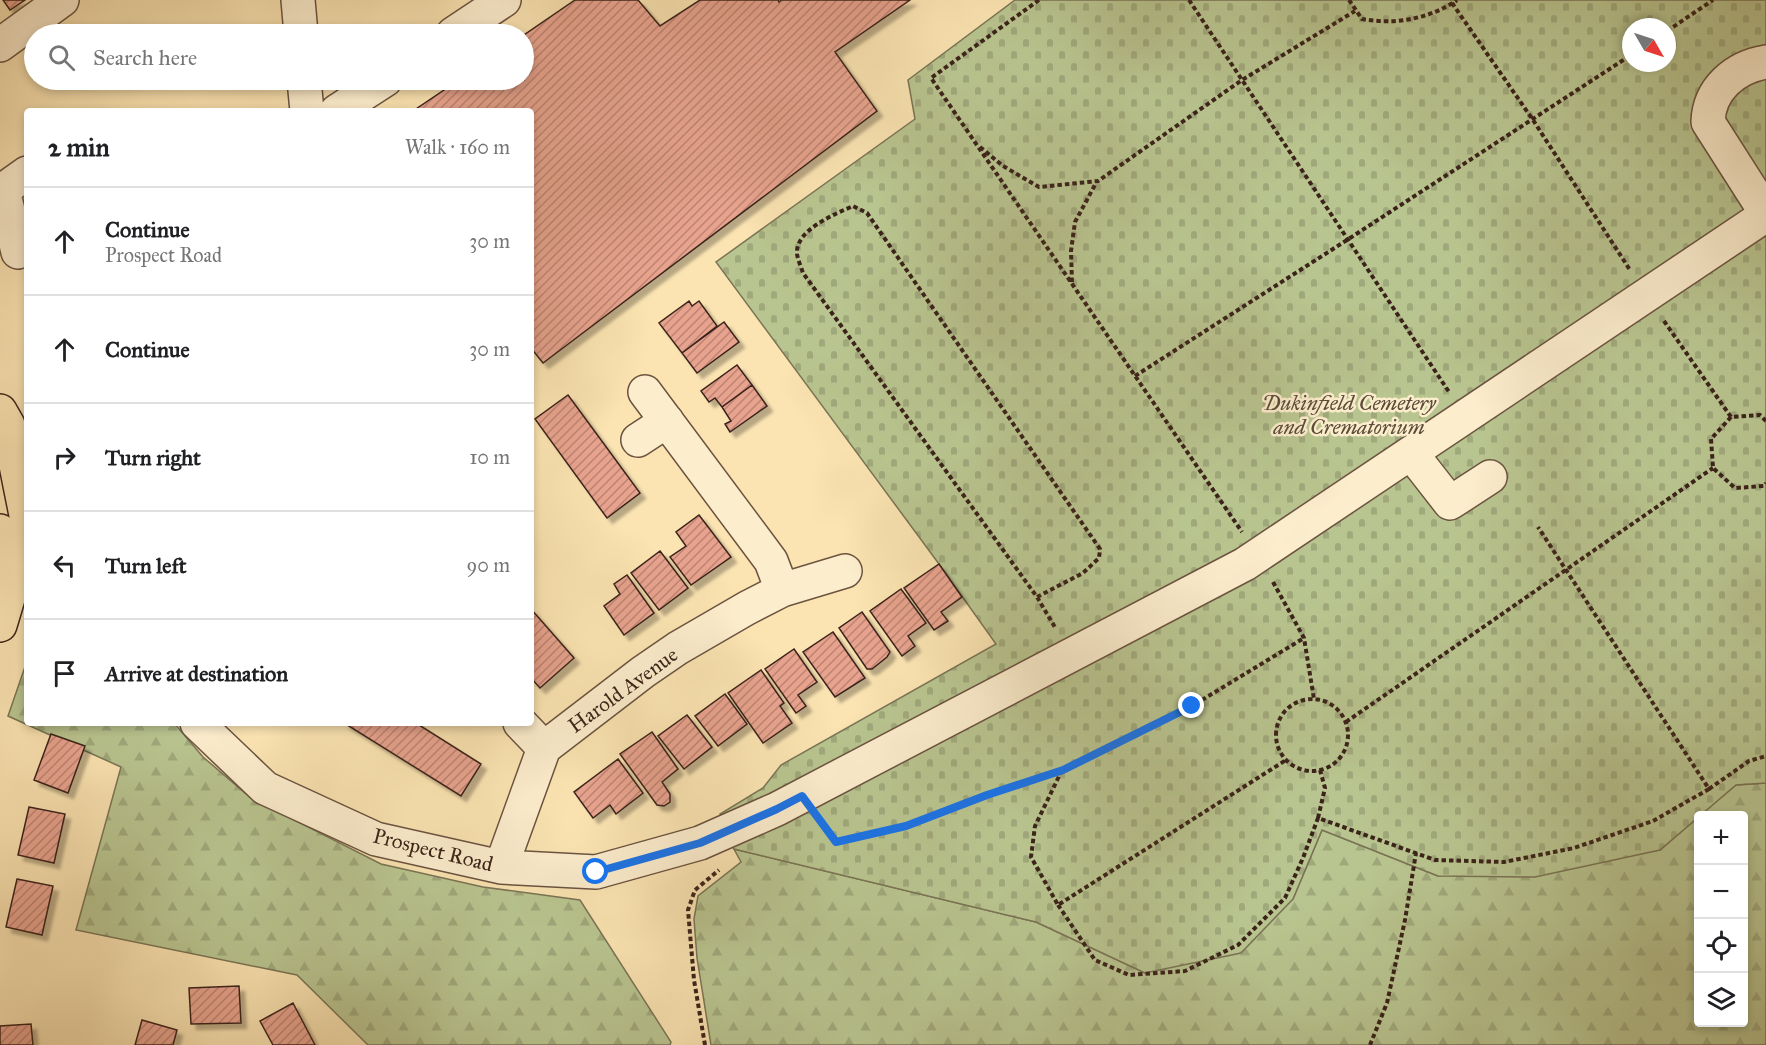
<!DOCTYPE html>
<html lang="en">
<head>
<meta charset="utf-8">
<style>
  :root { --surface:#fff; --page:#f6f6f6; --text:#202124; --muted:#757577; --line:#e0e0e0 }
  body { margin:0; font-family:"IM FELL Great Primer",serif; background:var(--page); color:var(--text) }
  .controls { position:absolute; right:18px; bottom:18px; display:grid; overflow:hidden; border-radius:6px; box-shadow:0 3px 9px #0003 }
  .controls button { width:54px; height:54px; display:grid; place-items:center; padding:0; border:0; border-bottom:2px solid var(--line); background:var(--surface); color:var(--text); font:30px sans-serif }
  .compass { position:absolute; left:1622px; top:18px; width:54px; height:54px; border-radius:50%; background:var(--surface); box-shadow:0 3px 9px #0003; rotate:129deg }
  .stop { position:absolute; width:18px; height:18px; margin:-14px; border:4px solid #1a73e8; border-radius:50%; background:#fff }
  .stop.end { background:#1a73e8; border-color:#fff; box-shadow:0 2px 6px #0008 }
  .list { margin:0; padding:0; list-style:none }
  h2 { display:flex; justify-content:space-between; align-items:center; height:78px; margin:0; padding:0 24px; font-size:26px }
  h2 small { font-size:20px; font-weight:400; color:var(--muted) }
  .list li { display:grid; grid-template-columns:39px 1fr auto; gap:18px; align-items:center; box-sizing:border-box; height:108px; padding:0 24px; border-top:2px solid var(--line) }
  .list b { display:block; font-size:22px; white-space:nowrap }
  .list p { margin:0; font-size:20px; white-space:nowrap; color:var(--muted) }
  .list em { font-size:20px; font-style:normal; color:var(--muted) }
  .icon { flex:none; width:33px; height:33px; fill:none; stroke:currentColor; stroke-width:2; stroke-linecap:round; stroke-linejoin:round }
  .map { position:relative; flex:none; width:1766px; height:1045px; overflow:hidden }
  .search { position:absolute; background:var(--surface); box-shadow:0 3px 9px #0003; left:24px; top:24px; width:510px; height:66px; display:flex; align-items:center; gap:15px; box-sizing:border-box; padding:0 21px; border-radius:33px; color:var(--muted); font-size:22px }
  .panel { position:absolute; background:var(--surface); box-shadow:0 3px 9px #0003; left:24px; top:108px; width:510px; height:618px; border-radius:6px }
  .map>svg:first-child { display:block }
  .forest { fill:url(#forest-firs); stroke:#7a7455; stroke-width:1.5 }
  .cemetery { fill:url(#cemetery-stones); stroke:#7a7455; stroke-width:1.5; fill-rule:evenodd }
  .building { fill:url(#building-hatch); stroke:#3b231a; stroke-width:1.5; filter:url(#shadow) }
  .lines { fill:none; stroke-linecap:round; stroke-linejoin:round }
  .minor-casing { stroke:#6b5340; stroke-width:36 }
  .major-casing { stroke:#3b231a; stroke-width:36 }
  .path { stroke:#3b231a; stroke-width:4; stroke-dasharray:4.5 3; stroke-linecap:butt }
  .minor { stroke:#fcedcd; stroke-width:33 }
  .major { stroke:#fbe4b2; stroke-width:33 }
  .route { stroke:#1a73e8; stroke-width:8 }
  .labels { text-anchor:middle; stroke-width:5; stroke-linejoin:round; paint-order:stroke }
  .park-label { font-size:21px; font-style:italic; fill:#5a4c38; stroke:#fcedcd }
  .street-label { font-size:21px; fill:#3b231a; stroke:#fcedcd }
</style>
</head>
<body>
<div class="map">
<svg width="1766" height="1045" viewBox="0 0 1766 1045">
  <defs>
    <pattern id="forest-firs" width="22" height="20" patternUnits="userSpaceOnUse" patternTransform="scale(1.5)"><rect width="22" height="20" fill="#b9c590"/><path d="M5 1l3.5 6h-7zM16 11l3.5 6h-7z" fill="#a0a97c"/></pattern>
    <pattern id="cemetery-stones" width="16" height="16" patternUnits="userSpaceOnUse" patternTransform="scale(1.5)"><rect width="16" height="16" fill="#b9c590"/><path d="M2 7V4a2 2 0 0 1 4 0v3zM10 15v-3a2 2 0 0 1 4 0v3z" fill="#a0a97c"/></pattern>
    <pattern id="building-hatch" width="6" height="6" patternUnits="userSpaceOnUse" patternTransform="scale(1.5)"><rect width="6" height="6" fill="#e8a38e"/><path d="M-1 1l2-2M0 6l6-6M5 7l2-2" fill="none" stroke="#bd8473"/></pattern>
    <filter id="shadow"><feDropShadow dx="5.5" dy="5.5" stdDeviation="1.5" flood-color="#0004"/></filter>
  </defs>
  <rect width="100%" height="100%" fill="#fbe4b2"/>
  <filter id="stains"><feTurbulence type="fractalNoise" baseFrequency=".00333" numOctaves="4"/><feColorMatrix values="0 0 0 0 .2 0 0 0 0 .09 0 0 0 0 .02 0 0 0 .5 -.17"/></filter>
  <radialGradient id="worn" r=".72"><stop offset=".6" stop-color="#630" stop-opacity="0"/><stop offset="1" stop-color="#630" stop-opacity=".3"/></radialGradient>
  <path class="forest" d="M27,661V723H174L203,757L251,798L381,864L483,887L580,900L671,1042L670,1045H368L297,975L76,930L121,767L8,716Z
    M1766,783V1045H711L697,958L694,919L698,896L741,862L734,849L1036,922L1145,973L1293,899L1322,830L1438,876L1660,850L1698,817V1022H1744V816L1700,815L1736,785Z"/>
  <path class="cemetery" d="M1015,0H1766V783L1736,785L1660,850L1535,877L1438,876L1322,830L1293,899L1241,953L1145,973L1036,922L734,849L720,814L763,788L781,765L996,644L939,564L716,262L915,119L908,80ZM1631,27H1667V63H1631Z"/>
  <path class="building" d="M3,0H25L10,10Z
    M575,0H638L660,26L700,0H778L779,2L781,0H910L835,52L877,111L543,363L531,348V111H413L459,80H524V35Z
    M689,301L692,306L699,301L717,326L682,353L659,323Z
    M724,322L739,342L697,373L682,353Z
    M737,365L752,385L722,407L715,398L709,402L701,391Z
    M752,385L767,406L730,432L725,424L731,421L722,407Z
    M568,395L640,493L607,518L535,419Z
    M699,515L731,557L691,585L670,557L686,546L676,532Z
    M660,551L688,588L659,610L631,573Z
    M939,564L962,597L941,612L948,621L934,630L904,588Z
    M627,575L654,613L624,635L604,606L620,594L614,584Z
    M901,589L926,623L908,636L915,646L902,656L870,611Z
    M531,609L574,658L540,688L531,678Z
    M862,612L890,652L887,657L872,669H867L839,628Z
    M833,632L865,678L835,697L803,652Z
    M794,649L817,682L798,695L806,706L796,713L765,669Z
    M761,670L784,703L780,706L792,723L763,743L728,693Z
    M725,694L747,724L718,746L695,716Z
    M687,715L712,747L684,769L658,736Z
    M344,723H416L481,764L461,796Z
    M652,732L678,769L662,782L670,794V802L664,806L657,805L620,754Z
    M51,734L85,746L68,793L34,780Z
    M618,759L643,793L616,814L610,805L593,818L574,792Z
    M29,807L65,814L54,863L18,855Z
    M17,879L53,886L42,935L6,927Z
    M239,986L241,1023L191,1024L189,988Z
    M293,1003L315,1045H273L260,1021Z
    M142,1020L177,1030L173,1045H135Z
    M31,1024L33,1045H0V1026Z"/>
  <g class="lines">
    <g class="minor-casing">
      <path id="minor" d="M298,0L301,34
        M453,34L504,0
        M0,45L62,0
        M1766,62C1735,67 1709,89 1708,122L1766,213
        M304,80L307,111
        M337,111L385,80
        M18,252L3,190L27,173
        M645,392L771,561L782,590
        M638,440L667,421
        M1411,453L1450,503L1490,477
        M197,723L265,788L376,839L501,867L596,872L700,843L777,809L1245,564L1766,215
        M520,723L544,748
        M501,867L544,748L643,672L678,648L747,608L782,590L845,571"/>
    </g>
    <g class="major-casing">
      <path id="major" d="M0,411L8,425L27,520
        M0,531L18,568
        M0,625L27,535"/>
    </g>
    <path class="path" d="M1039,0L931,78L1242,532
      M1189,0L1449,392
      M1349,0L1362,19C1394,25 1430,19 1457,0
      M1452,3L1533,120L1630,270
      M1667,31L1713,0
      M980,147L1003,166L1039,187L1098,181L1242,80L1355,11
      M1072,282L1071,251L1075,222L1097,181
      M1664,321L1731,417
      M1135,376L1347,240L1631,55
      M1766,421L1760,415L1731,417L1711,439L1713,468L1735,488L1764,486L1766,483
      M1273,582L1304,638L1314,699
      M1037,597L1083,573L1099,558L1100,549L867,213L853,206C835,214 795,230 797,254C798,260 801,267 803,273L1037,597L1056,629
      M1276 735a36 36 0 1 1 72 0a36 36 0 1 1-72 0Z
      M1346,722L1713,468
      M1062,770L1035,826L1031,857L1058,905L1286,760
      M1709,789L1749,761L1766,756
      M1318,818L1325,788L1320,770
      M821,821L836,842L906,826L987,795L1063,770L1192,706L1304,638
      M1058,905L1095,960L1129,975L1185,971L1238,945L1285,898L1303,858L1318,818L1435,860L1504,862L1574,848L1653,821L1709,789L1538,527
      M705,1045L694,980L688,910L695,890L719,870
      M1370,1045L1387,1003L1405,920L1416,853"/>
    <use href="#minor" class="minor"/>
    <use href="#major" class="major"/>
  </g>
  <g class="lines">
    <path class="route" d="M596,872L700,843L777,809L802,796L836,842L906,826L987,795L1063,770L1192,706"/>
  </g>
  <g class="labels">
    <g class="park-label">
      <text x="1349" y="410">Dukinfield Cemetery<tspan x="1349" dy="24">and Crematorium</tspan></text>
    </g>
    <g class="street-label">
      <text transform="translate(623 690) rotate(-36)" y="7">Harold Avenue</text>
      <text transform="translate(433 850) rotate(14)" y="7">Prospect Road</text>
    </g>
  </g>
  <rect width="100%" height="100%" filter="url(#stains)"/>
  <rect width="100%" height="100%" fill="url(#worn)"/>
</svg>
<div class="controls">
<button>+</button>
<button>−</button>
<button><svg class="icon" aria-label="locate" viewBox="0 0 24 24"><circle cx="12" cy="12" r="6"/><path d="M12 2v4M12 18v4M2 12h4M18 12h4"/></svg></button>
<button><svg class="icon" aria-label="layers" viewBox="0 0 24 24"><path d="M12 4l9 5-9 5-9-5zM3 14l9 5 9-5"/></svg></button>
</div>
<svg class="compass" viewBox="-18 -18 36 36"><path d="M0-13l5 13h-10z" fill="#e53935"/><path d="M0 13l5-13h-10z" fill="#757577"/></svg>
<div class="stop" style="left:596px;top:872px"></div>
<div class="stop end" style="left:1192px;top:706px"></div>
<div class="search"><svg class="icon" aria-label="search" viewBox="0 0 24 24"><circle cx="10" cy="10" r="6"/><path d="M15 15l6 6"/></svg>Search here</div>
<section class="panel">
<h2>2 min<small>Walk · 160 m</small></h2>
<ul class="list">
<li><svg class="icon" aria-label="ahead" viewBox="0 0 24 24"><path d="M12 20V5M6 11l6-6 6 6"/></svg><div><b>Continue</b><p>Prospect Road</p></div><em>30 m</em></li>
<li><svg class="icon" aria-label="ahead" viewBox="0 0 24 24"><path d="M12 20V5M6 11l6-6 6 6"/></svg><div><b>Continue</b></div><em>30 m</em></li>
<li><svg class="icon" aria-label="right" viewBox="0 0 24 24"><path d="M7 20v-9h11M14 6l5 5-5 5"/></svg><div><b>Turn right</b></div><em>10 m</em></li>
<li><svg class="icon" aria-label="left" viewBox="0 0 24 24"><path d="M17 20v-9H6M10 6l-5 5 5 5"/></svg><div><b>Turn left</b></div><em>90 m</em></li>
<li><svg class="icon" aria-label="arrive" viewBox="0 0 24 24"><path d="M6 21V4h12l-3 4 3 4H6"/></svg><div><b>Arrive at destination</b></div></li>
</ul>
</section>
</div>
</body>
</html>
